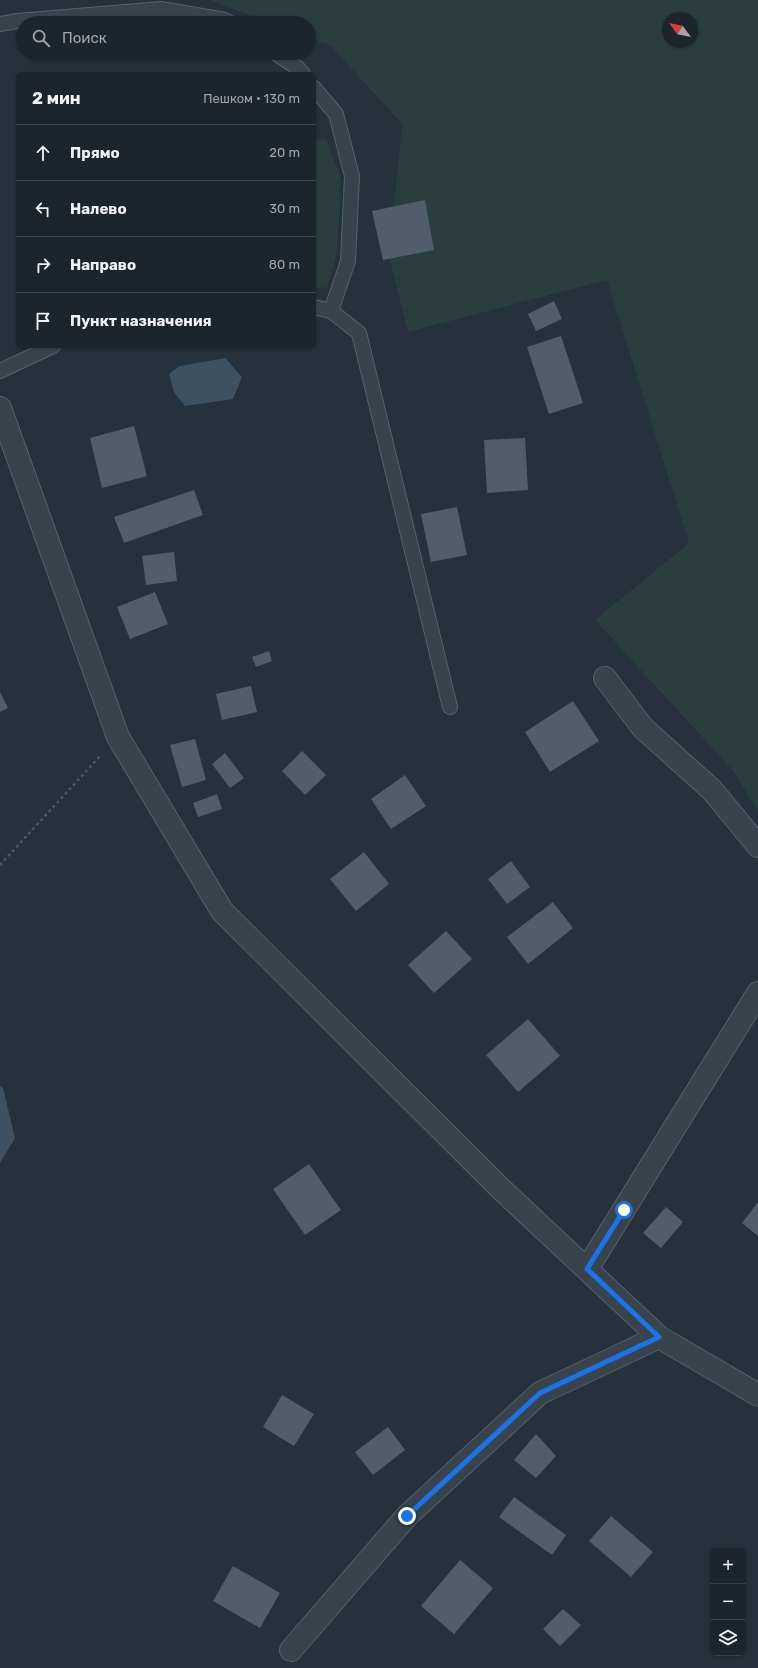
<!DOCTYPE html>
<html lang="ru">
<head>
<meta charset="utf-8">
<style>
  :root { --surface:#1c252c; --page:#293138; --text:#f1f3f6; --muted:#a0a5a9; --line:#3a4248 }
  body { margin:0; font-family:Rubik,sans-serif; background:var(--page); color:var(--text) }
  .controls { position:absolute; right:12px; bottom:12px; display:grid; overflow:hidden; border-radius:6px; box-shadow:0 1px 3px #0004 }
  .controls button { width:36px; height:36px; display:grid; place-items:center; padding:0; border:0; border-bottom:1px solid var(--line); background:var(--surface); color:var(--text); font:20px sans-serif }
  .compass { position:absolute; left:662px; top:12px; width:36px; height:36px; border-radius:50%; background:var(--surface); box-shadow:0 1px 3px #0004; rotate:302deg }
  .stop { position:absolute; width:12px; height:12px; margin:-9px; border:3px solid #1a73e8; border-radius:50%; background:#fff }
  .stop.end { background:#1a73e8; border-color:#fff; box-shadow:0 1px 4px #0008 }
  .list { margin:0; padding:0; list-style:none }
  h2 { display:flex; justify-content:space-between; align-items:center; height:52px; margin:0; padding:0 16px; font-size:17px }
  h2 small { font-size:13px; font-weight:400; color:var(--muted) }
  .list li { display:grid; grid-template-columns:26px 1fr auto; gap:12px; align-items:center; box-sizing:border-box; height:56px; padding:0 16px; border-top:1px solid var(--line) }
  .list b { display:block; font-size:15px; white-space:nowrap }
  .list em { font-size:13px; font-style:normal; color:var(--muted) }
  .icon { flex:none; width:22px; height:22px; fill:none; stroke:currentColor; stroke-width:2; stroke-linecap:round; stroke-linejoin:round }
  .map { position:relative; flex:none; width:758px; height:1668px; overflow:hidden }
  .search { position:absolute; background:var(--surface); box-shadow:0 1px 3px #0004; left:16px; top:16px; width:300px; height:44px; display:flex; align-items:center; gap:10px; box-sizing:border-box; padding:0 14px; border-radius:22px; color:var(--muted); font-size:15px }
  .panel { position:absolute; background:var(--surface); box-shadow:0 1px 3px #0004; left:16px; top:72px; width:300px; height:276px; border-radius:6px }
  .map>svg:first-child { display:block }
  .green { fill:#293e3d; fill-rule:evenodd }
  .water { fill:#3d5162 }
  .building { fill:#515e69 }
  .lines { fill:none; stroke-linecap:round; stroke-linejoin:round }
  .service-casing { stroke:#576169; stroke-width:16 }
  .minor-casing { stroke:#576169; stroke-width:24 }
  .path { stroke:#485a5a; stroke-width:2.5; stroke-dasharray:3 3; stroke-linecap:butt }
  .service { stroke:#39434b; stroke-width:14 }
  .minor { stroke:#39434b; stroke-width:22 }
  .route { stroke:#1a73e8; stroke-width:5 }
</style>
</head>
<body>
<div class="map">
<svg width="758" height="1668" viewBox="0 0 758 1668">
  <rect width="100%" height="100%" fill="#26313b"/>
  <path class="green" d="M210,0H758V812L734,772L595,620L689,543L607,280L408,332L389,256L402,124L330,45L309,38V23H270ZM668,18H692V42H668Z
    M326,139L341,178L337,253L327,288L314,287V140Z"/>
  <path class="water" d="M225,358L242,377L233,399L185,406L174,392L169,374L180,366Z
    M0,1086L3,1088L15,1138L0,1163Z"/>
  <path class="building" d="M425,200L434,250L383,260L372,211Z
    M554,301L562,319L536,331L528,314Z
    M561,336L583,403L549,414L527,347Z
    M134,426L147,476L102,488L90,438Z
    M525,438L528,490L487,493L484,440Z
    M194,490L203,515L124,543L114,517Z
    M457,507L467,555L431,562L421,514Z
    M174,552L177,581L146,585L142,556Z
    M155,592L168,624L130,639L117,607Z
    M269,651L272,661L256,667L252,657Z
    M251,686L257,712L222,720L216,694Z
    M0,692L8,708L0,712Z
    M573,701L599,741L550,772L525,732Z
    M195,739L206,780L182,787L170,745Z
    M302,751L326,775L305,795L282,771Z
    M225,753L244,778L230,788L212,764Z
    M405,775L426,806L391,829L371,799Z
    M217,794L222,809L198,817L193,803Z
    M364,852L389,884L356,911L330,879Z
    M511,861L530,887L507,904L488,879Z
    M553,902L573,928L528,964L507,937Z
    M446,931L472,959L434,993L408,965Z
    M528,1019L560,1056L518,1092L486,1055Z
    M309,1164L341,1210L305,1235L273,1189Z
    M758,1202V1236L742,1223Z
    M666,1207L683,1222L661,1248L643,1233Z
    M282,1395L314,1414L294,1446L263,1427Z
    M388,1427L405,1450L373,1475L355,1452Z
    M536,1434L556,1456L536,1478L514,1460Z
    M514,1497L566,1535L552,1555L499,1517Z
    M611,1516L653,1552L631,1577L589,1541Z
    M460,1560L493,1588L454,1634L421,1606Z
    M233,1566L280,1593L260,1628L213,1601Z
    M563,1609L581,1625L560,1646L543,1629Z"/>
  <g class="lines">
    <g class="service-casing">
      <path id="service" d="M0,24L17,21L161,9L225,20L230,23
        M275,53L298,68L303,74
        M314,88L336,114L352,176L348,261L331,311
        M314,307L331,311L359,333L450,707
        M0,371L53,346"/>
    </g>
    <g class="minor-casing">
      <path id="minor" d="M0,408L118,737L222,911L500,1188L659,1337L758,1395
        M605,678L643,728L712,790L758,846
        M587,1269L758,993
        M291,1650L407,1516L540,1393L659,1337"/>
    </g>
    <path class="path" d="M0,865L101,755"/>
    <use href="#service" class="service"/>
    <use href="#minor" class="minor"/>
  </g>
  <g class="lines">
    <path class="route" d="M407,1516L540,1393L659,1337L587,1269L624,1210"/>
  </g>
</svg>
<div class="controls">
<button>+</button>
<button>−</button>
<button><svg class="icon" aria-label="layers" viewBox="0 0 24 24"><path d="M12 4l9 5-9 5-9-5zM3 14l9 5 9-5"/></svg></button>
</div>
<svg class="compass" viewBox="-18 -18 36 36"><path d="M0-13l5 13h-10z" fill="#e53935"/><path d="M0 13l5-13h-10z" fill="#a0a5a9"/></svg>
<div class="stop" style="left:624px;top:1210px"></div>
<div class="stop end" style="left:407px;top:1516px"></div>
<div class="search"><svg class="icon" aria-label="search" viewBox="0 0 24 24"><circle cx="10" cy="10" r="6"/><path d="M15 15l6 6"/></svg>Поиск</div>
<section class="panel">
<h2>2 мин<small>Пешком · 130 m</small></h2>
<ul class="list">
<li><svg class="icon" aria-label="ahead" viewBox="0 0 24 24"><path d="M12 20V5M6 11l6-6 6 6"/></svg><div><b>Прямо</b></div><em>20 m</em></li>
<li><svg class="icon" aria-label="left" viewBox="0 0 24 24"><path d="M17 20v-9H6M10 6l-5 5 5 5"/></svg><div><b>Налево</b></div><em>30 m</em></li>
<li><svg class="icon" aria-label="right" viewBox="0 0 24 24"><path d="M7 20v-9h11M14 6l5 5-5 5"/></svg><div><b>Направо</b></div><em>80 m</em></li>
<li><svg class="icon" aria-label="arrive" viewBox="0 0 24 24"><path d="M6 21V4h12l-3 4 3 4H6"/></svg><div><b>Пункт назначения</b></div></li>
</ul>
</section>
</div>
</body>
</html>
